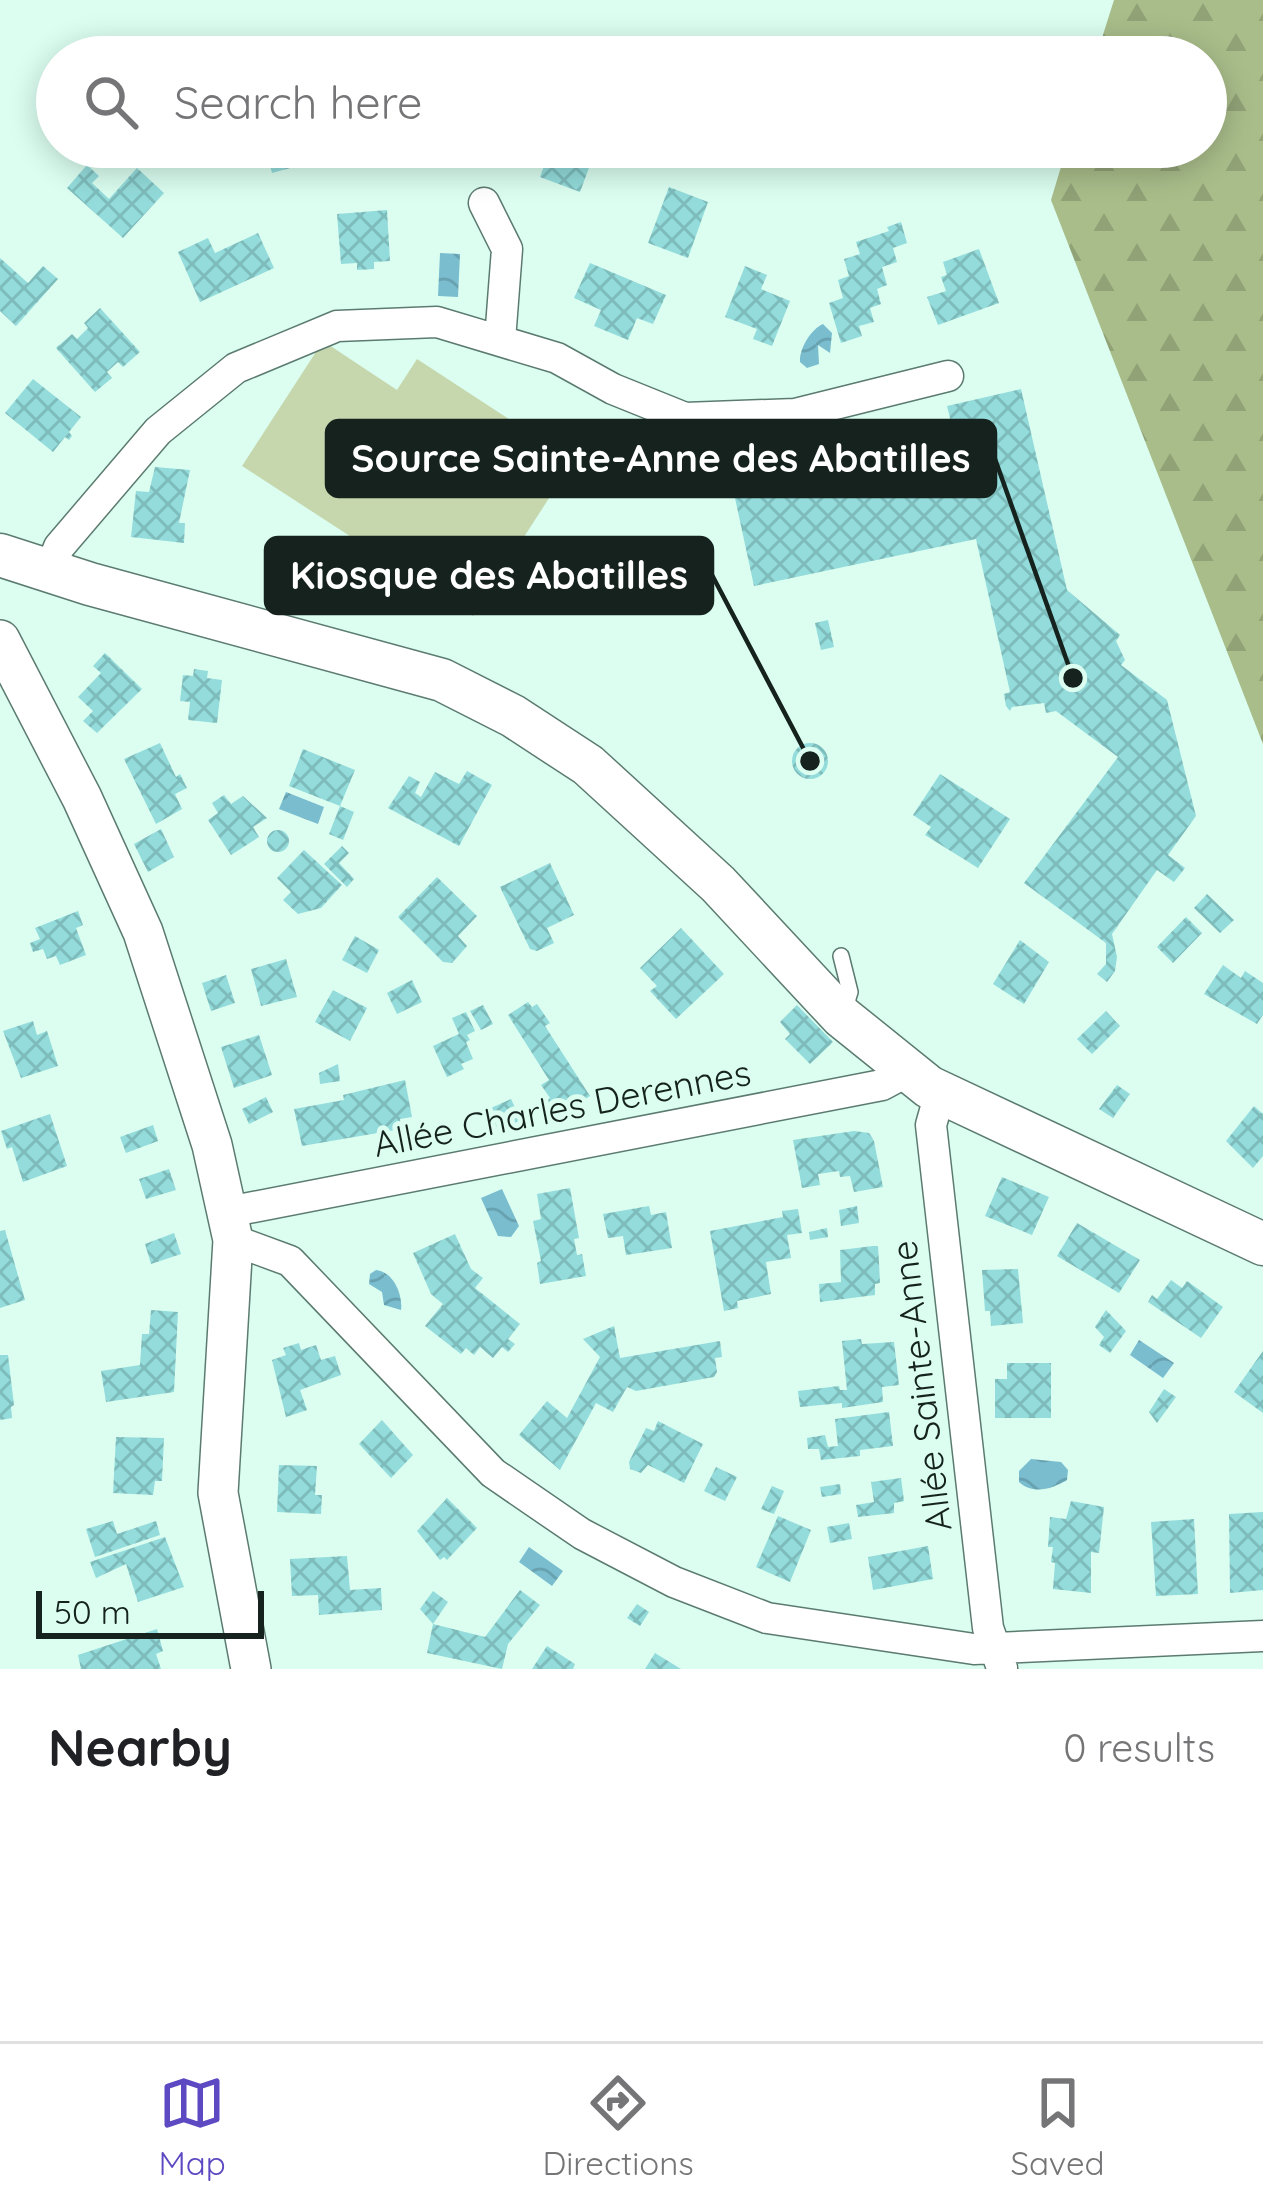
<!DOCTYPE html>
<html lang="en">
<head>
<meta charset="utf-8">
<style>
  :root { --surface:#fff; --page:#f2f2f2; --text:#202124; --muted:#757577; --line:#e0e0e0; --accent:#5d4ac2 }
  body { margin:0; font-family:Quicksand,sans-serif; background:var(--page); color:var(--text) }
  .scale { position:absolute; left:36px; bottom:30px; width:228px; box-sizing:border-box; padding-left:12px; border:6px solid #15221e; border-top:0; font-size:33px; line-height:42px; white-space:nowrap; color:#15221e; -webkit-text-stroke:9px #dbfef1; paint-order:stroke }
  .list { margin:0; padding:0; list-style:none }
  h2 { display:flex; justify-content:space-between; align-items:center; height:156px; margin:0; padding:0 48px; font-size:51px }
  h2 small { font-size:39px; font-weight:400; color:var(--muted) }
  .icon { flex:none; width:66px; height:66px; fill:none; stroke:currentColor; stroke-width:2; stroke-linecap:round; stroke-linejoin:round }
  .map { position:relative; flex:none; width:1263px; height:1669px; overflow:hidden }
  .search { position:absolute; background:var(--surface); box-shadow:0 6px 30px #0003; left:36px; right:36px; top:36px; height:132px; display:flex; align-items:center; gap:30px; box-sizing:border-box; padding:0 42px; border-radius:66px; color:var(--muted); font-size:45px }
  .sheet { height:372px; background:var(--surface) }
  nav { display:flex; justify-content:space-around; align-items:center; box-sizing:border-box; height:168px; border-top:3px solid var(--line); background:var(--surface); font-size:33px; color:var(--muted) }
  nav a { display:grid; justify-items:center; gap:6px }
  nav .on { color:var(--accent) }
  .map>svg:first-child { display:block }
  .forest { fill:url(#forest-firs) }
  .pitch { fill:#c6d7ae }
  .water { fill:url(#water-waves) }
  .building { fill:url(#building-cross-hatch) }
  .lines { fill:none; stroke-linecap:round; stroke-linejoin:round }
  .service-casing { stroke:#5c7b70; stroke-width:18 }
  .minor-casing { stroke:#5c7b70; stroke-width:33 }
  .tertiary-casing { stroke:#5c7b70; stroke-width:42 }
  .secondary-casing { stroke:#5c7b70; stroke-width:45 }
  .service { stroke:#fff; stroke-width:15 }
  .minor { stroke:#fff; stroke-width:30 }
  .tertiary { stroke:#fff; stroke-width:39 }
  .secondary { stroke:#fff; stroke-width:42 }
  .labels { text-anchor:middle; stroke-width:10; stroke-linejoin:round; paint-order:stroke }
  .street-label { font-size:36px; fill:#15221e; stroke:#dbfef1 }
  .leader { fill:none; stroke:#15221e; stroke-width:4.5 }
  .callout-dot { fill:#15221e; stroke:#dbfef1; stroke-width:4.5 }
  .callout { fill:#15221e; stroke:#15221e; stroke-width:4.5 }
  .callout-label { font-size:39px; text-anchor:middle; font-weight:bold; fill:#fff }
</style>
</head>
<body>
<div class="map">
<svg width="1263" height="1669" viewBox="0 0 1263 1669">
  <defs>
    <pattern id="forest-firs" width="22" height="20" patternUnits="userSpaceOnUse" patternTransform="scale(3)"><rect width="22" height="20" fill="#a9bd8a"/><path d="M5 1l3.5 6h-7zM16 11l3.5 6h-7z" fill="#91a277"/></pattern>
    <pattern id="water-waves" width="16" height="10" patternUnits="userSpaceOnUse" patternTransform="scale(3)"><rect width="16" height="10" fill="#79bdcf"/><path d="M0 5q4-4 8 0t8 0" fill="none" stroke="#68a2b1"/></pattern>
    <pattern id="building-cross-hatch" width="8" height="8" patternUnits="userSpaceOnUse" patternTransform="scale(3)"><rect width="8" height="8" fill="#93dcdb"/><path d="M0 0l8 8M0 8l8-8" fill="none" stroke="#7ebcbc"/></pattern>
  </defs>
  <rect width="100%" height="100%" fill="#dbfef1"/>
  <path class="forest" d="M1114,0H1263V744L1051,200L1067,147H1206V57H1096Z"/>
  <path class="pitch" d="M323,341L397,390L417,359L573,461L473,616L242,466Z"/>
  <path class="water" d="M440,253L460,254L458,297L438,296Z
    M823,324L832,333L830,353L818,345L819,364L807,368L800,362C799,349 811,329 823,324Z
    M286,792L324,807L318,824L279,809Z
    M502,1189L519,1226L511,1237L498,1236L481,1198Z
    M376,1270C394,1272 403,1295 401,1310L384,1305L382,1292L369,1284L370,1274Z
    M1139,1340L1174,1363L1163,1378L1130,1355Z
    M1031,1459L1061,1462L1068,1470L1067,1480C1052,1489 1033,1495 1019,1482V1471Z
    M529,1547L563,1571L552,1586L519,1562Z"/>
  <path class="building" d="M265,147H308L312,162L272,173Z
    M551,147L596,149L580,192L540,177Z
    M87,165L99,176L92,183L109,199L137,168L164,193L123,238L67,188Z
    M669,187L708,202L688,258L648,243Z
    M387,210L390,261L374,262V269L357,270V263L341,264L337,214Z
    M901,222L907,243L893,248L897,262L882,267L887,285L877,289L881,304L870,308L874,322L859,326L862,336L841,343L829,303L843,298L838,280L849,276L844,259L860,254L856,242L889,231L887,227Z
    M258,233L274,268L200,302L178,252L208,238L215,253Z
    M979,249L999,303L938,325L927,297L946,291L941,277L947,275L943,262Z
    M0,258L28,283L43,266L58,279L16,326L0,311Z
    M590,263L666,295L653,324L637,318L628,340L594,326L601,310L574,298Z
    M745,266L767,275L761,289L790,301L772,346L753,339L757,329L725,317Z
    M100,308L140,352L123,367L118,362L107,372L112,378L95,392L56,348L72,334L77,339L88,328L84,323Z
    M33,379L81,417L69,432L72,436L69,440L65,437L53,452L5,413Z
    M1021,389L1067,590L1120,635L1116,641L1125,660L1121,665L1167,700L1196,816L1168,855L1185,868L1174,882L1157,870L1112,934L1117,957L1115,971L1107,982L1097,974L1106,964V943L1024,883L1118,757L1056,711L1046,713L1044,703L1012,707L1010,711L1006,706L1004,694L1010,692L976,539L754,586L730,475L952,426L947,406Z
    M155,467L190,470L179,523H185L184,543L131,537L136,491L149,492Z
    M828,620L834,647L821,650L815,623Z
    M105,653L142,689L97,733L83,721L93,711L78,697L101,673L93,666Z
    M194,669L208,671L207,678L222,680L217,723L188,720L190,702L180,701L183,675L193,676Z
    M160,743L176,777L180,774L187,788L175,794L182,809L156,824L124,759Z
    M792 761a18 18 0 1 1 36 0a18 18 0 1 1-36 0Z
    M303,749L355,770L340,806L289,786Z
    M467,771L492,785L459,846L388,808L409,776L420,782L415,793L421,797L435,772L459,784Z
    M940,774L1010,819L978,868L925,835L931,827L913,815Z
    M224,795L231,804L243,796L267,818L253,827L259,837L231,855L208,820L218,813L212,803Z
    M340,806L354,812L343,840L329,834Z
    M161,829L174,857L148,872L134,844Z
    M267 841a11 11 0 1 1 22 0a11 11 0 1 1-22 0Z
    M342,846L349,853L339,863L354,879L347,887L324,864Z
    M304,850L342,885L321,908L298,914L283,900L291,892L277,878Z
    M550,863L574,915L547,928L554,943L537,951L530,949L500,887Z
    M437,877L477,916L458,936L467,946L452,963L443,962L398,917Z
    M1207,894L1234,920L1220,933L1194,908Z
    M78,911L83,925L76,928L86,955L60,965L56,956L47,959L43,949L33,952L30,943L40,939L35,928Z
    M1186,917L1202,933L1173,963L1157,947Z
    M681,928L724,974L676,1019L650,991L657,986L640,968Z
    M355,936L379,950L367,973L342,960Z
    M1020,940L1049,962L1024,1004L993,984Z
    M286,959L297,997L261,1006L251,969Z
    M1223,965L1241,978L1245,971L1263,983V1015L1257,1024L1204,994Z
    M226,975L235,1003L211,1011L202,983Z
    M412,980L422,1002L397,1014L387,993Z
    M333,990L367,1008L350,1041L315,1022Z
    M528,1002L532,1007L537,1004L550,1023L545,1026L590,1096L553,1120L542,1104L550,1098L541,1085L549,1080L508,1015Z
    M483,1005L493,1024L481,1030L470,1011Z
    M797,1005L833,1042L810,1064L785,1039L790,1034L780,1022Z
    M1106,1011L1120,1026L1092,1054L1077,1039Z
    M466,1012L475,1031L467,1035L470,1040L466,1042L473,1059L461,1064L464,1069L447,1077L433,1046L459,1034L452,1018Z
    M33,1021L37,1035L47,1031L58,1066L21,1078L3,1031Z
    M259,1035L272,1075L234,1088L221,1047Z
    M338,1064L340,1081L320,1084L319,1073Z
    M405,1080L412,1117L400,1119L401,1129L302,1146L294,1109L344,1100L343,1095Z
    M1117,1085L1130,1094L1113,1118L1099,1109Z
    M266,1097L273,1112L249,1124L242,1109Z
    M511,1099L521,1120L501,1130L499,1126L490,1129L482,1112Z
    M1254,1106L1263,1114V1156L1253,1168L1226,1141Z
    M50,1114L67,1166L23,1182L12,1147L7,1149L1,1131Z
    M153,1125L158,1141L126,1153L120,1137Z
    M854,1131L869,1133L874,1141L883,1187L854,1192L850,1176L840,1177L839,1171L818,1174L820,1185L802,1188L793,1140Z
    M169,1169L176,1190L146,1199L139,1179Z
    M1002,1177L1049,1197L1032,1235L985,1216Z
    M570,1188L579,1238L574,1239L577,1255L582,1254L586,1276L540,1284L537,1263L541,1261L533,1221L541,1219L537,1194Z
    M649,1206L651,1215L666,1212L672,1248L626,1255L623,1236L608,1238L603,1214Z
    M857,1206L859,1223L841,1226L839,1210Z
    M798,1209L802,1233L787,1235L791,1258L766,1262L771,1294L737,1301L738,1308L724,1311L710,1231L783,1217L782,1211Z
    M1077,1223L1140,1260L1119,1293L1057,1256Z
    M827,1228L828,1237L810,1240L809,1232Z
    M5,1230L25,1300L0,1308V1231Z
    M174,1233L181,1254L151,1264L145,1244Z
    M455,1234L471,1269L483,1278L475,1288L520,1324L508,1339L515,1344L508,1352L502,1347L493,1358L480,1347L474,1355L466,1348L461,1354L425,1326L443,1304L431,1294L413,1253Z
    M873,1246H878L879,1262L880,1283L875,1284V1295L820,1302L819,1284L841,1282L840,1250Z
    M1018,1269L1023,1323L991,1326L990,1311H985L982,1270Z
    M1171,1280L1182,1288L1187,1281L1223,1307L1201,1338L1148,1302L1152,1295L1157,1299Z
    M151,1310L178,1312L174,1392L106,1402L101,1371L140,1365L142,1334H149Z
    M1106,1310L1126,1331L1110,1353L1099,1345L1104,1337L1095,1327Z
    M614,1326L620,1358L720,1341L722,1357L715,1358L717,1372L714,1377L636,1391L627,1387L613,1412L596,1403L560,1470L519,1435L547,1401L567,1418L600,1357L583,1339Z
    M861,1339L862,1344L894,1342L899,1385L882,1387L883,1402L842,1408V1403L800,1407L798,1391L839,1386L840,1390H847L842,1341Z
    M299,1343L301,1350L316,1345L321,1360L335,1356L341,1375L300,1390L307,1410L286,1417L272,1360L286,1355L283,1348Z
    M1263,1351V1413L1234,1392Z
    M0,1355H8L14,1405L11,1407L12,1418L0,1420Z
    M1007,1363H1051V1418H995V1379H1007Z
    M1164,1389L1176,1397L1157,1423L1149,1412Z
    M889,1412L893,1446L860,1450V1456L821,1460L819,1449H808L807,1438L825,1435L828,1447L838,1446L835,1419Z
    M382,1420L413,1455L391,1478L359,1444Z
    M658,1421L703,1444L684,1483L648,1465L641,1473L630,1469L629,1462L646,1428L654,1431Z
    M116,1437L164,1438L162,1481H155L153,1495L113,1493Z
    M279,1465L317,1466L315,1495H322L321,1514L277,1512Z
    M716,1467L737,1477L725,1501L704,1491Z
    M901,1478L904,1501L894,1503V1513L858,1517L856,1505L874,1502L871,1482Z
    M840,1484L841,1494L822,1497L820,1487Z
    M772,1486L784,1491L774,1514L761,1509Z
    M447,1498L477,1528L447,1560L444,1557L440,1560L417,1531Z
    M1071,1501L1104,1507L1099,1553L1091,1552V1593L1053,1589L1055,1563L1051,1562L1053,1547H1048L1050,1517L1066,1519Z
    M1263,1512V1590L1230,1593L1229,1514Z
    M778,1516L811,1530L790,1582L756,1567Z
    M1194,1519L1198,1594L1156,1596L1151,1522Z
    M113,1521L117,1534L156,1521L160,1535L95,1557L86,1529Z
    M849,1523L852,1539L830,1543L827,1527Z
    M165,1537L184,1587L138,1602L126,1564L96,1578L90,1562Z
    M928,1546L933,1579L873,1590L868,1557Z
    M347,1556L350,1590L381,1588L382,1610L319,1615L318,1595L292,1596L290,1559Z
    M520,1590L540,1605L508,1644L502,1669L427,1653L433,1624L485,1637Z
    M433,1591L448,1602L433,1624L420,1609Z
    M637,1604L649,1612L640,1626L627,1618Z
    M157,1629L163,1651L156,1654L161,1669H81L78,1655Z
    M547,1646L575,1664L573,1669H532Z
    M655,1653L681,1669H645Z"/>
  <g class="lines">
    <g class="service-casing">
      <path id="service" d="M841,956L850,992L844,1011"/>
    </g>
    <g class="minor-casing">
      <path id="minor" d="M484,203L507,249L500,340
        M49,572L59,547L158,431L236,368L337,326L437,322L557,358L613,389L685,418L795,414L948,376
        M940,1093L931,1125L988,1628L1002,1668
        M228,1212L882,1085L908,1071
        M233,1240L290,1261L493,1473L582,1534L674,1582L767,1618L974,1649L1263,1636"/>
    </g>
    <g class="tertiary-casing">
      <path id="tertiary" d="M0,640L82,798L143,932L212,1145L233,1240L218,1493L251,1669"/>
    </g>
    <g class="secondary-casing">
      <path id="secondary" d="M0,555L90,584L442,680L513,716L588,765L718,884L842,1017L929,1087L1263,1244"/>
    </g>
    <use href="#service" class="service"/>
    <use href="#minor" class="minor"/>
    <use href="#tertiary" class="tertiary"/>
    <use href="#secondary" class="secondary"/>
  </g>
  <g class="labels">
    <g class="street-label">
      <text transform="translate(562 1108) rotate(-11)" y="13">Allée Charles Derennes</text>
      <text transform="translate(921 1386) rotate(-97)" y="13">Allée Sainte-Anne</text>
    </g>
  </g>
  <path class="leader" d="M1073 678L995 459M810 761L712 575"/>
  <g class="callout-dot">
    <circle cx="1073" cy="678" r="12"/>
    <circle cx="810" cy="761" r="12"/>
  </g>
  <g class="callout">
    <rect x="327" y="421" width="668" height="75" rx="12"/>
    <rect x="266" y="538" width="446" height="75" rx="12"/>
  </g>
  <g class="callout-label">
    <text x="661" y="472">Source Sainte-Anne des Abatilles</text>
    <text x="489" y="589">Kiosque des Abatilles</text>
  </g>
</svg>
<div class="scale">50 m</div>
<div class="search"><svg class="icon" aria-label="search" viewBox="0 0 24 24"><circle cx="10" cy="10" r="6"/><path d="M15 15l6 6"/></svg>Search here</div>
</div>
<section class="sheet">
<h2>Nearby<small>0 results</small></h2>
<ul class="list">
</ul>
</section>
<nav>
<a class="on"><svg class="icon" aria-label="map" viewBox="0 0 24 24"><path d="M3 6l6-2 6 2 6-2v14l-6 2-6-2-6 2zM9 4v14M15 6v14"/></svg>Map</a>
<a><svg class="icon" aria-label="directions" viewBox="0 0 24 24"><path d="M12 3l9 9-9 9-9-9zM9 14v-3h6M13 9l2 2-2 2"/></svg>Directions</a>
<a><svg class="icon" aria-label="saved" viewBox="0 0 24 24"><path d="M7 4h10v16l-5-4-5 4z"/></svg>Saved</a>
</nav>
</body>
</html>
